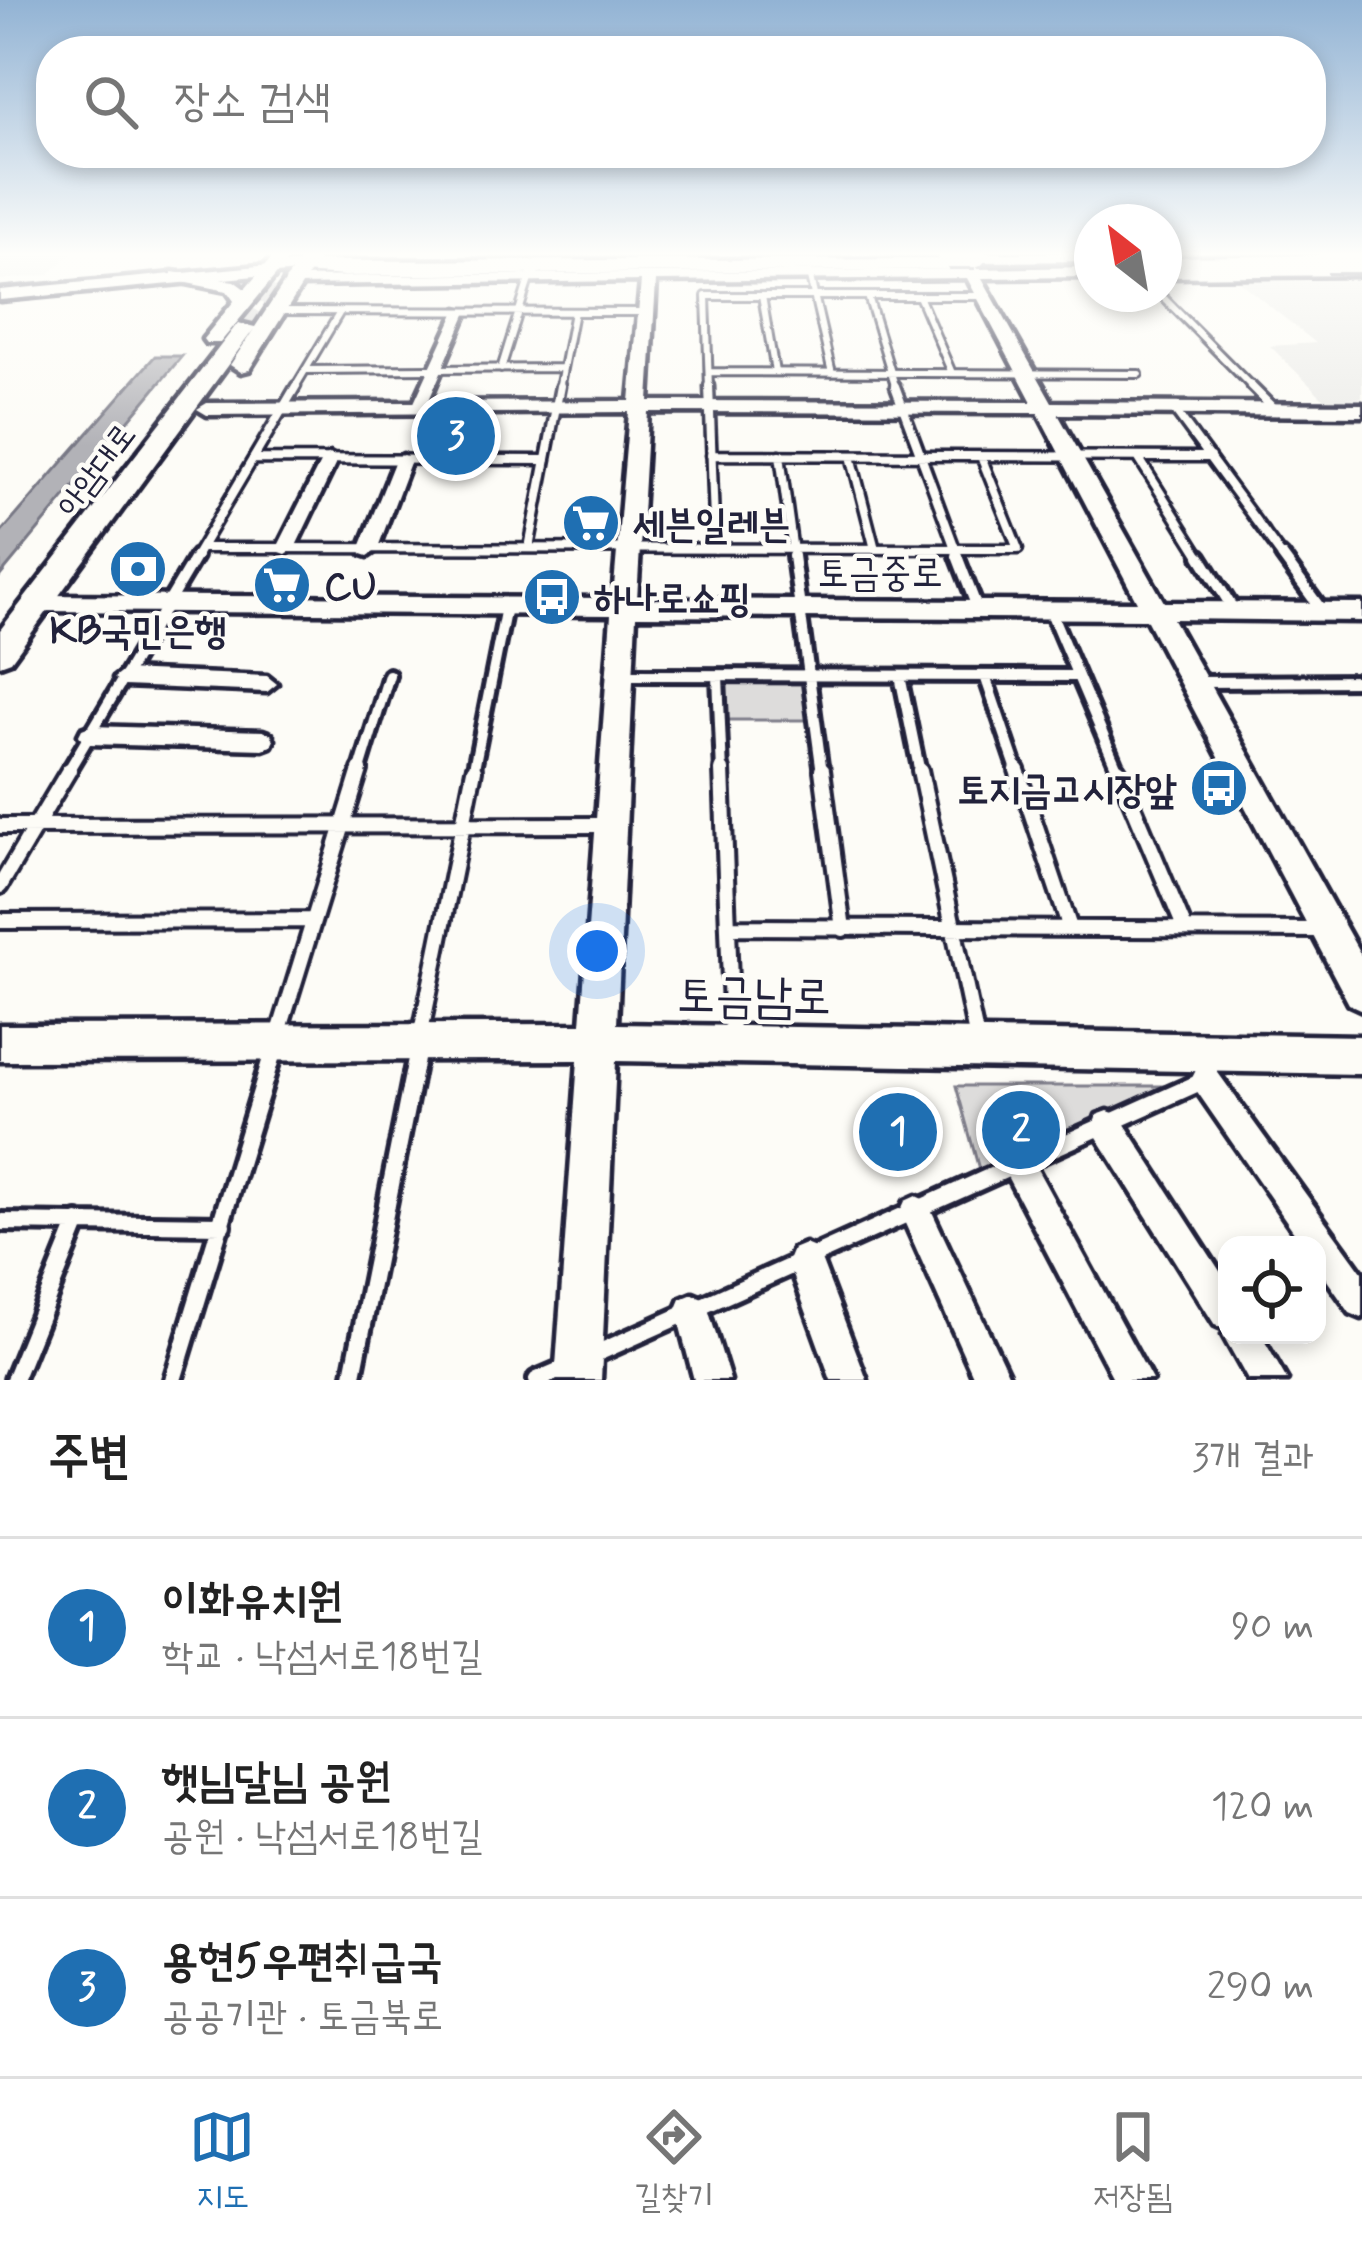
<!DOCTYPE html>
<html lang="ko">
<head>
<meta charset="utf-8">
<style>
  :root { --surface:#fff; --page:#f2f2f2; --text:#222; --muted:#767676; --line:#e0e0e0; --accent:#1f6fb2 }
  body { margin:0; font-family:Mynerve,"Poor Story",sans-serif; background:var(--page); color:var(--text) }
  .controls { position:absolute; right:36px; bottom:36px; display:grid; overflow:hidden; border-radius:24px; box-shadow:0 6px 18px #0003 }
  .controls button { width:108px; height:108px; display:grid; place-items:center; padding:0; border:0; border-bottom:3px solid var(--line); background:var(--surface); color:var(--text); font:60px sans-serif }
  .compass { position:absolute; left:1074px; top:204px; width:108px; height:108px; border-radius:50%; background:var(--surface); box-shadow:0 6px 18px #0003; rotate:329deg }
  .you { position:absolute; left:597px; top:951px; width:42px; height:42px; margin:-30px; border:9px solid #fff; border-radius:50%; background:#1a73e8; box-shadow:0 0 0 18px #1a73e833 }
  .badge { display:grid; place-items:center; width:78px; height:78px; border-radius:50%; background:var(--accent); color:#fff; font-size:39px; font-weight:700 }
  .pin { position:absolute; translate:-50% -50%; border:6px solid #fff; box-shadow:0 3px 12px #0006 }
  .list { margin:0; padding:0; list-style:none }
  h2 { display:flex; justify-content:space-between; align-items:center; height:156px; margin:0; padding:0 48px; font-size:51px }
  h2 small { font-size:39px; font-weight:400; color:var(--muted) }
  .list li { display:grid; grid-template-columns:78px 1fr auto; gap:36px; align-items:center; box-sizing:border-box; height:180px; padding:0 48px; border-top:3px solid var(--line) }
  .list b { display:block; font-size:45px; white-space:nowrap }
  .list p { margin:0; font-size:39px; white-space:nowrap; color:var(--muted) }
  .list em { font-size:39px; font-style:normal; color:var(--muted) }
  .icon { flex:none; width:66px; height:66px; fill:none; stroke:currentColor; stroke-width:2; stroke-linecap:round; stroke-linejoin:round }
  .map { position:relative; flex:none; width:1362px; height:1380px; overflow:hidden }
  .search { position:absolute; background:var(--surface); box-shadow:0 6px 18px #0003; left:36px; right:36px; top:36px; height:132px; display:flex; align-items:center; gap:30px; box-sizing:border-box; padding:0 42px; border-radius:48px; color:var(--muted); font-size:45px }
  .sheet { height:696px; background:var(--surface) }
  nav { display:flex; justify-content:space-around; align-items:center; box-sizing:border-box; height:168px; border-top:3px solid var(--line); background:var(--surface); font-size:33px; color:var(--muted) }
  nav a { display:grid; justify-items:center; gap:6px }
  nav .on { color:var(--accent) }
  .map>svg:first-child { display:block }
  .built { fill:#ecece9 }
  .green { fill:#dddcdb; stroke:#807f8b; stroke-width:3 }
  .water { fill:#b2b2b7; stroke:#787885; stroke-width:3 }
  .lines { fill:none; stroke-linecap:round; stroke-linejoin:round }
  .primary-tunnel { stroke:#d1d0d1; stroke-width:20; stroke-dasharray:20 10; stroke-linecap:butt }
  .service-far4-casing { stroke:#22223b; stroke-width:12 }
  .service-far3-casing { stroke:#22223b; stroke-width:15 }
  .service-far2-casing { stroke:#22223b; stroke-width:20 }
  .service-far1-casing { stroke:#22223b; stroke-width:22 }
  .service-casing { stroke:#22223b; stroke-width:26 }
  .minor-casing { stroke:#22223b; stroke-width:9 }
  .tertiary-casing { stroke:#22223b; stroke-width:9 }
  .secondary-casing { stroke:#22223b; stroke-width:9 }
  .primary-casing { stroke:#22223b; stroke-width:9 }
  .trunk-casing { stroke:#22223b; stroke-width:9 }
  .service-far4 { stroke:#fdfcf7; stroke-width:6 }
  .service-far3 { stroke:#fdfcf7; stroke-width:8 }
  .service-far2 { stroke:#fdfcf7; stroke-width:10 }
  .service-far1 { stroke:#fdfcf7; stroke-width:14 }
  .service { stroke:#fdfcf7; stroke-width:16 }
  .minor { fill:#fdfcf7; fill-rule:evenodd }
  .tertiary { fill:#fdfcf7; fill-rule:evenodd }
  .secondary { fill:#fdfcf7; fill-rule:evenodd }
  .primary { fill:#fdfcf7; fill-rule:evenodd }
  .trunk { fill:#fdfcf7; fill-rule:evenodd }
  .trunk-bridge-casing { stroke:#22223b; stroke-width:28; stroke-linecap:butt }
  .trunk-bridge { stroke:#fdfcf7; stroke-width:22 }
  .labels { text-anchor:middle; stroke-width:9; stroke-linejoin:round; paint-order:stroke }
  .far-street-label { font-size:33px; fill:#22223b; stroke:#fdfcf7 }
  .poi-label { font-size:39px; font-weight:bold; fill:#22223b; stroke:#fdfcf7; text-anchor:start }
  .street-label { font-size:39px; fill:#22223b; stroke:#fdfcf7 }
  .near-street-label { font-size:48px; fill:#22223b; stroke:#fdfcf7 }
</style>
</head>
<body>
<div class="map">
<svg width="1362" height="1380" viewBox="0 0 1362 1380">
  <rect width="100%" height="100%" fill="#fdfcf7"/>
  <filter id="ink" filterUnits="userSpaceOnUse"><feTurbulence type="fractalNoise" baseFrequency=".00833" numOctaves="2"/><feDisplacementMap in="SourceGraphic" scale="24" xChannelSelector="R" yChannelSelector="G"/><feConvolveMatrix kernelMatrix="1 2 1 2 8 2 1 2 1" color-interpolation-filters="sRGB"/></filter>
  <g filter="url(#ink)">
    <path class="built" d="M0,253H71L48,275L0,280Z
      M1355,275L1362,280V398L1325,400L1270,346L1316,343L1232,276Z"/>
    <path class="green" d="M721,678H807L812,720H724Z
      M956,1086H1167L980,1173Z"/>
    <path class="water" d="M155,356H182L0,576V534Z"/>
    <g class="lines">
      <path class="primary-tunnel" d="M245,327L299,253"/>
      <g class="service-far4-casing">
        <path id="service-far4" d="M809,273L832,373
          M1160,294L1254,389
          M762,296L775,372
          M868,296L896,389
          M919,296L952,373
          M274,311L647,312
          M501,369L530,276
          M306,370L563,368
          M710,372L1139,374
          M294,389L340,312
          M559,389L574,312
          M709,389L706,296H984"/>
      </g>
      <g class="service-far3-casing">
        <path id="service-far3" d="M709,386L715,549
          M895,386L959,559
          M1251,386L1276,411
          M1176,412L1284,559
          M711,455L1210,457
          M780,455L794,559
          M851,456L875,549
          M1138,457L1202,559
          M254,459L546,460
          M201,548L1018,549L982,459
          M529,548L560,386
          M194,559L296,386"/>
      </g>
      <g class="service-far2-casing">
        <path id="service-far2" d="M793,556L822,773
          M957,556L978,610
          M1200,556L1235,612
          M1282,556L1323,612
          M1050,610L1119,773
          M623,675L1077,676
          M718,676L722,773
          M900,676L920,773
          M985,676L1018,773
          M1197,682L1362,681
          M67,773L196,556
          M359,773L389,675
          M473,773L506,607"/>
      </g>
      <g class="service-far1-casing">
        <path id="service-far1" d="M722,770L732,1035
          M822,770L843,929
          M920,770L977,1040
          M1017,770L1070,928
          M1118,770L1185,929
          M0,826L609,825
          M0,886L69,770
          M0,921L312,920
          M728,927L1324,930
          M276,1042L360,770
          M419,1042L474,770"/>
      </g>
      <g class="service-casing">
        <path id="service" d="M0,1222L222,1225
          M593,1355L1205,1080
          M14,1380L78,1222
          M173,1380L277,1039
          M352,1380L420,1039
          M537,1380L565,1368"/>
      </g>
      <g class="minor-casing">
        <path id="minor" d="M457,309L467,312L426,407L414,410L412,407Z
          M330,454L338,459L295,548L286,554L280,552L277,548L322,459Z
          M403,455L411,460L377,550L368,556L362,554L359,550L395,460Z
          M124,670L267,676L277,684L267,692L124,686L114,678Z
          M90,726L263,731L271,734L274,740L271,746L263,749L90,744L82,741L79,735L82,729Z
          M1206,1065L1216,1070L1362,1272V1318L1350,1313L1317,1266V1245H1303L1196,1090L1191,1080L1196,1070Z
          M1108,1111L1119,1115L1227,1282V1335H1261L1287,1380H1248L1223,1335L1226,1330L1215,1325L1097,1137L1093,1126L1097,1115Z
          M1019,1151L1030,1156L1152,1380H1114L1008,1178L1003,1167L1008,1156Z
          M916,1196L927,1201L1011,1380H975L900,1212L905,1201Z
          M805,1244L817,1249L867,1380H831L788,1261L793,1249Z
          M693,1294L705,1299L730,1380H694L676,1311L681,1299Z"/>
      </g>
      <g class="tertiary-casing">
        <path id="tertiary" d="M954,253H968L977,269L1092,267V277L982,278L1052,402L1362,404V416L1058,414L1164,602L1362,603V621L1173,619L1362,957V1010L1349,1004L1146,619L636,616L617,1024L1362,1036V1074L616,1061L601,1380H555L578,1060L0,1061V1025L581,1024L611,615L37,611L25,603L37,595L613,598L629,412L207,415L197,409L207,403L630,401L641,281L293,285L285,280L288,277L962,269ZM967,278L1032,402L649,401L656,281ZM648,412L1038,413L1137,602L637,599Z
          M1358,265L1362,266L1358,275L1164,277V267Z"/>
      </g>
      <g class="secondary-casing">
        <path id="secondary" d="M302,262L310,267L308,271L0,300V290Z"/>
      </g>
      <g class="primary-casing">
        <path id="primary" d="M276,253H294L220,343H206L203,339L234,301L227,291L172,280V272L234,281L245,289Z
          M304,253H322L249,370L241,372L230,365L254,329L11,661L0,665V630L238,323L255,327Z"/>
      </g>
      <g class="trunk-casing">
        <path id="trunk" d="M968,253H1092V261L975,262L968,260Z
          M1164,257L1327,255L1337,261L1327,267L1164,269Z
          M953,259L963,265L960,269L344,276L302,273L292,267L302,261Z"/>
      </g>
      <use href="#service-far4" class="service-far4"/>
      <use href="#service-far3" class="service-far3"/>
      <use href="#service-far2" class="service-far2"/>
      <use href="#service-far1" class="service-far1"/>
      <use href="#service" class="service"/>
      <use href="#minor" class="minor"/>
      <use href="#tertiary" class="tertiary"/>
      <use href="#secondary" class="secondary"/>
      <use href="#primary" class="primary"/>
      <use href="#trunk" class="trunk"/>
      <g class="trunk-bridge-casing">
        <path id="trunk-bridge" d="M948,256H975
          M1327,261H1362"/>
      </g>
      <use href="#trunk-bridge" class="trunk-bridge"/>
    </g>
  </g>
  <linearGradient id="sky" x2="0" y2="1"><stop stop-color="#92b3d4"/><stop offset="0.57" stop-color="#fefefb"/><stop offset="1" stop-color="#fefefb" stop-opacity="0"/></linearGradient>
  <rect width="1362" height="446" fill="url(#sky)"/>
  <defs>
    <g id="supermarket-disc" transform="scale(3)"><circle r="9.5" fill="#1f6fb2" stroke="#fdfcf7"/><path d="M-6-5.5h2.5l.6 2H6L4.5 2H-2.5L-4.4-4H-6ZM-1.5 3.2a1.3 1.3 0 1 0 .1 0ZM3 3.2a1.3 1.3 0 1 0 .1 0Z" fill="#fff"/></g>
    <g id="bank-disc" transform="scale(3)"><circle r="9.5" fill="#1f6fb2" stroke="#fdfcf7"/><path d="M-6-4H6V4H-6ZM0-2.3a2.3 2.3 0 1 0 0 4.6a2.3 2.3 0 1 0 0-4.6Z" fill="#fff"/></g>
    <g id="bus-disc" transform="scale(3)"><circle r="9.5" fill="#1f6fb2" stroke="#fdfcf7"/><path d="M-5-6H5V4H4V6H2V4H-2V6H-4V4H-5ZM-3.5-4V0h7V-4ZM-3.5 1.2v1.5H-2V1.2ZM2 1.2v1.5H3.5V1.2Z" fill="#fff"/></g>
  </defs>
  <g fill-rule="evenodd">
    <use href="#supermarket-disc" x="591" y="523"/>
    <use href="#bank-disc" x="138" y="569"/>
    <use href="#supermarket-disc" x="282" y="585"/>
    <use href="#bus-disc" x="552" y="597"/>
    <use href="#bus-disc" x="1219" y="788"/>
  </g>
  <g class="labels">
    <g class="far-street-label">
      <text transform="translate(95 469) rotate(-53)" y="12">아암대로</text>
    </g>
    <g class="poi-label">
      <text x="633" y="537">세븐일레븐</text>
      <text x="324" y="599">CU</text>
      <text x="594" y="611">하나로쇼핑</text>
      <text x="138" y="643" text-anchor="middle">KB국민은행</text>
      <text x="1177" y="802" text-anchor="end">토지금고시장앞</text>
    </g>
    <g class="street-label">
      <text x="880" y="585">토금중로</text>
    </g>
    <g class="near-street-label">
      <text transform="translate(754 994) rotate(1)" y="17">토금남로</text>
    </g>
  </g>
</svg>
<div class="controls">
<button><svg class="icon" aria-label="locate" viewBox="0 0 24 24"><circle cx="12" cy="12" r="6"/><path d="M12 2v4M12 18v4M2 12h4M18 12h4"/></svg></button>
</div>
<svg class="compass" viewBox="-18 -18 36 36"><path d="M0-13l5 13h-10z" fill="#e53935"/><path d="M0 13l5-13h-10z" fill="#767676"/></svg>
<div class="you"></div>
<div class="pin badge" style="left:898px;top:1132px">1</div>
<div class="pin badge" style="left:1021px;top:1130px">2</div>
<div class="pin badge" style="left:456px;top:436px">3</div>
<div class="search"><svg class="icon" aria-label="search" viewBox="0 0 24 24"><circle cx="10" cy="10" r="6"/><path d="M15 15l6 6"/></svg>장소 검색</div>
</div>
<section class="sheet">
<h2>주변<small>3개 결과</small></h2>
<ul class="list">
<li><span class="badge">1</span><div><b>이화유치원</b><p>학교 · 낙섬서로18번길</p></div><em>90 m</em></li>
<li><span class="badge">2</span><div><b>햇님달님 공원</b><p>공원 · 낙섬서로18번길</p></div><em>120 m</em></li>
<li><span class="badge">3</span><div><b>용현5우편취급국</b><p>공공기관 · 토금북로</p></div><em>290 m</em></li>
</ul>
</section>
<nav>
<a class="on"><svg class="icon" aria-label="map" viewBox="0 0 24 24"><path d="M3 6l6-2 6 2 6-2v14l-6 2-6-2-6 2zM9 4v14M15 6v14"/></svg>지도</a>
<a><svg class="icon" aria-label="directions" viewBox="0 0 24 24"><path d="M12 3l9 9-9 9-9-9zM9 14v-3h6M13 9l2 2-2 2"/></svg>길찾기</a>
<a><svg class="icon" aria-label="saved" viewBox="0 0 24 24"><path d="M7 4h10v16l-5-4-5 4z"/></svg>저장됨</a>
</nav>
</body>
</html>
